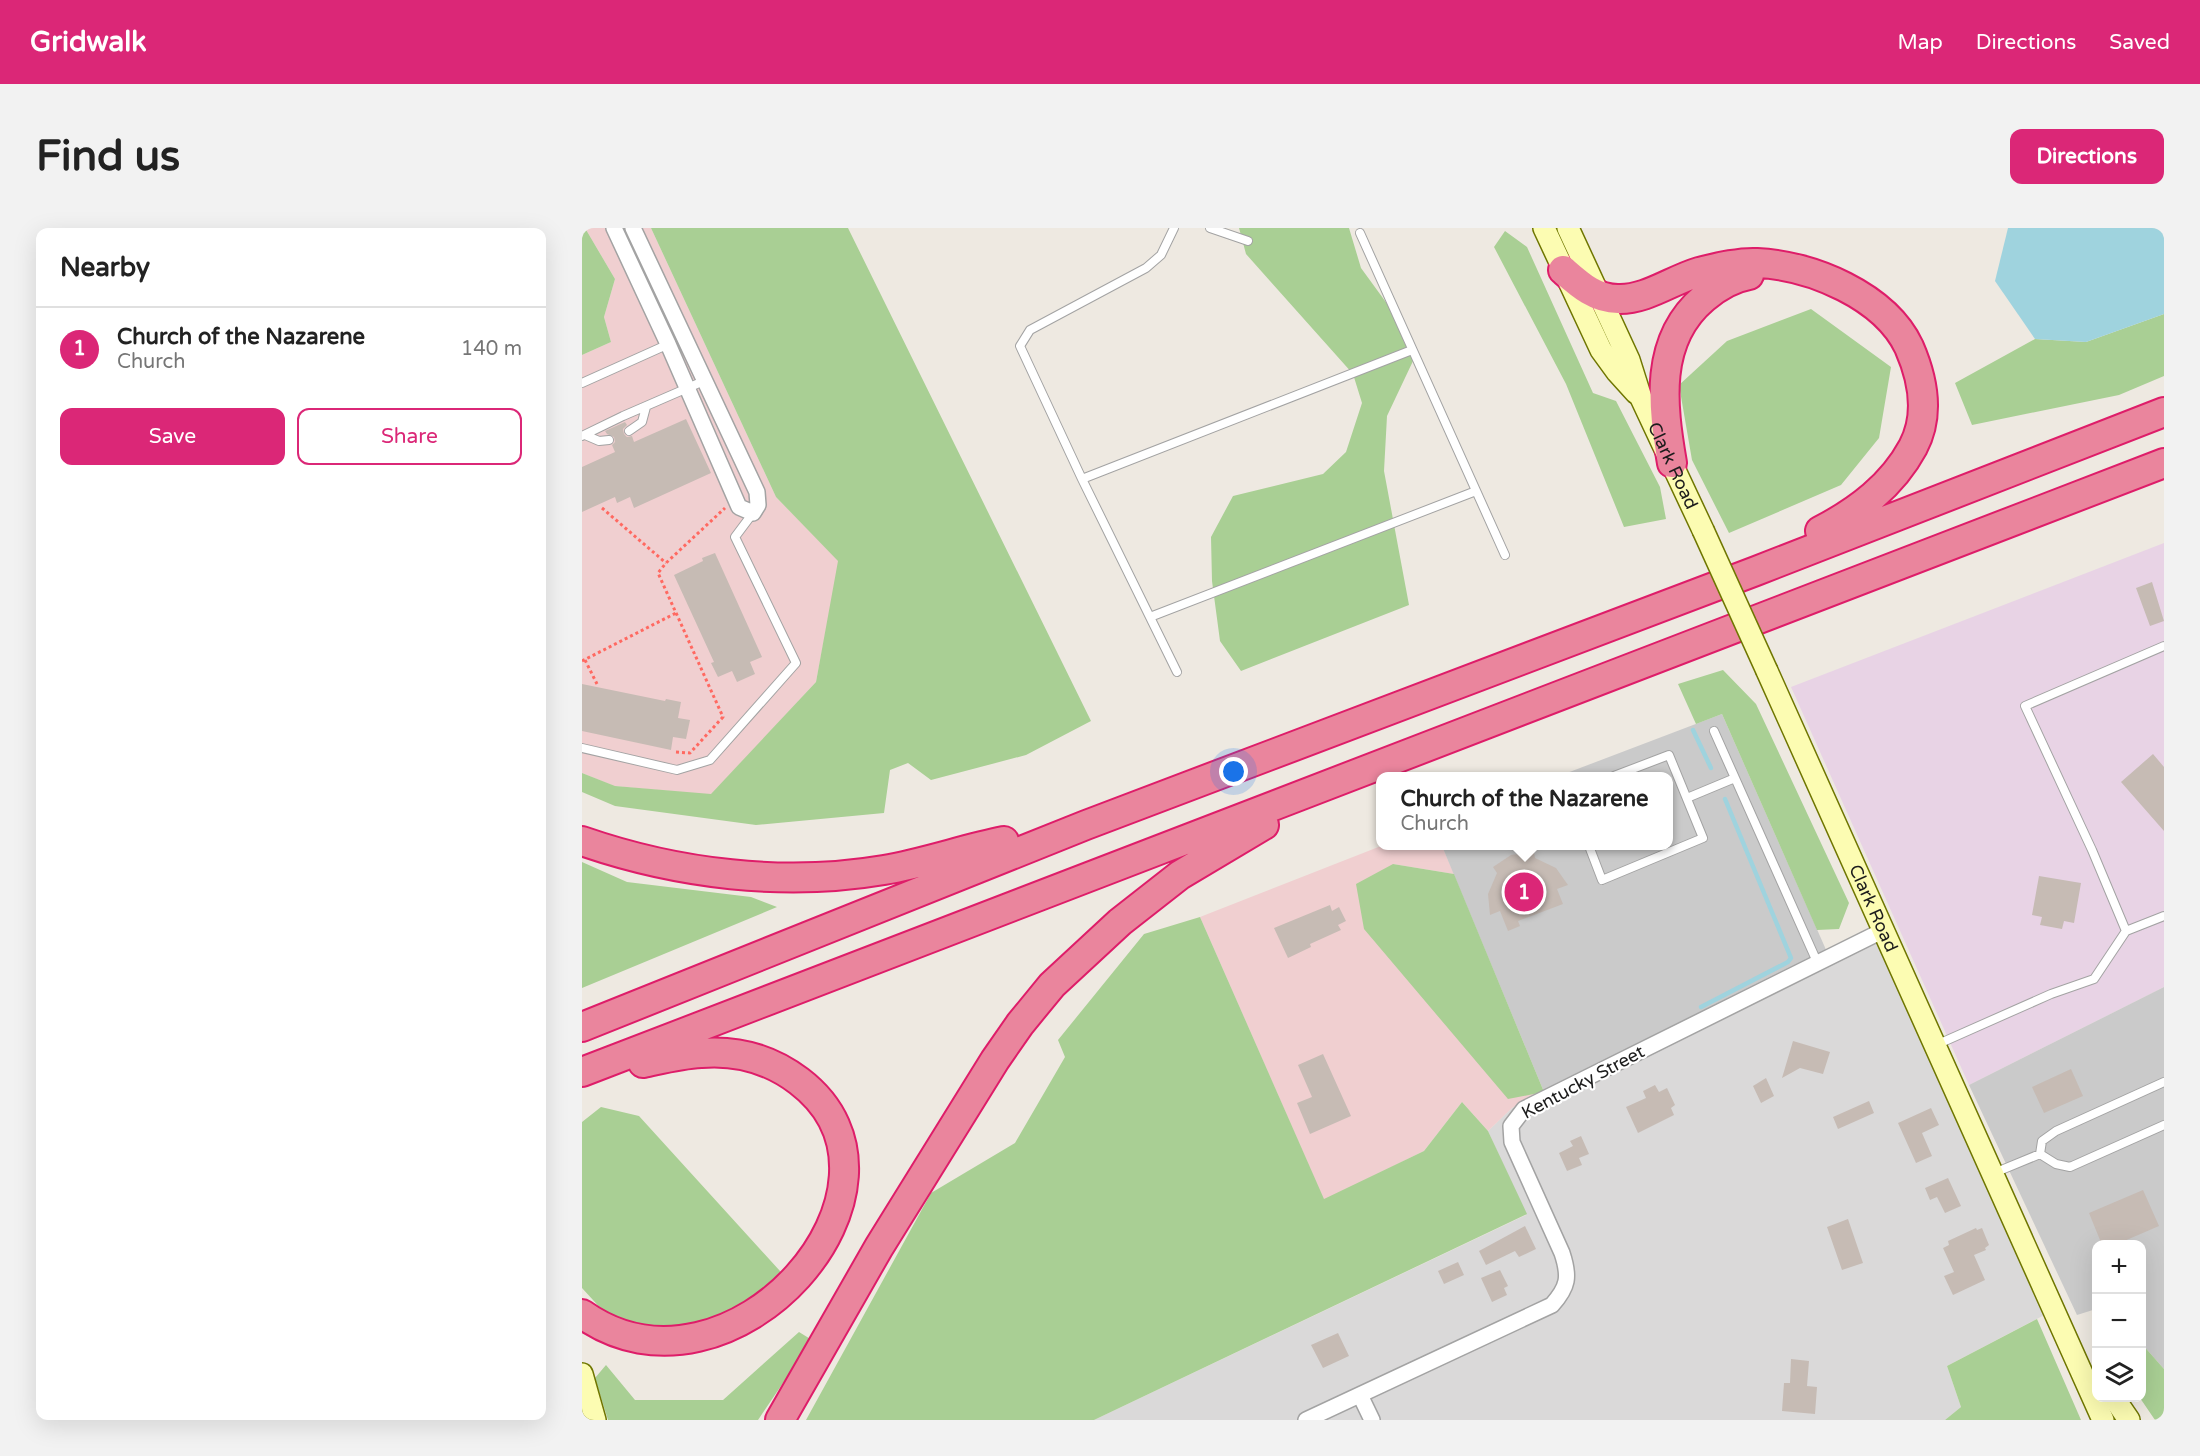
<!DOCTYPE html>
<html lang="en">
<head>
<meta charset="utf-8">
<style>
  :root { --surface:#fff; --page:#f2f2f2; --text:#222; --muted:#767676; --line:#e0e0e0; --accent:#db2777 }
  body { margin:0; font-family:"Varela Round",sans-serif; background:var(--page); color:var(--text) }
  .controls { position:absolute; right:18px; bottom:18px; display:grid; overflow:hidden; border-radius:12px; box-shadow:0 6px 24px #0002 }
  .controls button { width:54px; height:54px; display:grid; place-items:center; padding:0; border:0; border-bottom:2px solid var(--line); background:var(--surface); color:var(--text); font:30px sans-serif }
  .you { position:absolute; left:652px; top:544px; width:21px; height:21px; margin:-15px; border:4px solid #fff; border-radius:50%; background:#1a73e8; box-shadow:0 0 0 9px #1a73e833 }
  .badge { display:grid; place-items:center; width:39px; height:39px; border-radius:50%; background:var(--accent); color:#fff; font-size:20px; font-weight:700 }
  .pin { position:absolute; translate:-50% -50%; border:3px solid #fff; box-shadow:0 2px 6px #0006 }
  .popup { position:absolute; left:794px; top:544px; width:297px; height:78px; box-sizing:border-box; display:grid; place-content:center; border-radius:12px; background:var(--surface); filter:drop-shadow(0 2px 4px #0005); font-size:20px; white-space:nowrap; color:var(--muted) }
  .popup b { font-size:22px; color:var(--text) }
  .popup::after { content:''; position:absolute; left:50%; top:100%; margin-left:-12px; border:12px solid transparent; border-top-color:var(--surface) }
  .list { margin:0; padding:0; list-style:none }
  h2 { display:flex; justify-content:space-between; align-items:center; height:78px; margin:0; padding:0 24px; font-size:26px }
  h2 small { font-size:20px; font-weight:400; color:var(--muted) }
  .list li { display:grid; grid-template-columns:39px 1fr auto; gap:18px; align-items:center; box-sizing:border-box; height:84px; padding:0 24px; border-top:2px solid var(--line) }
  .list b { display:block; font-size:22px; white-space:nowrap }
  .list p { margin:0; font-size:20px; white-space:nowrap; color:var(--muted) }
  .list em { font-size:20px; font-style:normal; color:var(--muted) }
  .actions { display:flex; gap:12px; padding:18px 24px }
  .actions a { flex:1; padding:14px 0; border:2px solid var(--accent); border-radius:12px; text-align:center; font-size:21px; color:var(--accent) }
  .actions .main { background:var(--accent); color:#fff }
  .icon { flex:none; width:33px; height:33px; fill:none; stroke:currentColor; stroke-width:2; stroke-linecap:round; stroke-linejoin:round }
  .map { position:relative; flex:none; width:1582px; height:1192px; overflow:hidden; border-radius:12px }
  header { display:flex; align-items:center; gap:36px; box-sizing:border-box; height:84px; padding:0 30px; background:var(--accent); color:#fff }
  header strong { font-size:28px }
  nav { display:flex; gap:33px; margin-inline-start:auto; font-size:21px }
  .intro { display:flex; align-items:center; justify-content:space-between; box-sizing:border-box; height:144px; padding:0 36px }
  h1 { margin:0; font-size:42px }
  .button { padding:15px 27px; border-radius:12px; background:var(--accent); color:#fff; font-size:21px; font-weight:700 }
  main { display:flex; gap:36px; padding:0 36px }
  aside { flex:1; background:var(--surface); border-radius:12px; box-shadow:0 6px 24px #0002 }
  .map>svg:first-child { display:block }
  .residential { fill:#dad9d9 }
  .commercial { fill:#f0cfd0 }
  .industrial { fill:#e8d3e5 }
  .religious { fill:#cacaca }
  .forest { fill:#a9cf94 }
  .water { fill:#9fd3de }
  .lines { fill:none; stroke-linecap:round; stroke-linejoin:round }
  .stream { stroke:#9fd3de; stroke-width:4.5 }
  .building { fill:#c6bbb4 }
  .lane-casing { stroke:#a3a3a3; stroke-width:10 }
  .street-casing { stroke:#a3a3a3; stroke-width:18 }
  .secondary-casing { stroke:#6f7600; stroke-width:24 }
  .highway-casing { stroke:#de1d69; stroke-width:32 }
  .path { stroke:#ff6961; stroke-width:3; stroke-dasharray:3 3; stroke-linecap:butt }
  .lane { stroke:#fff; stroke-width:8 }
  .street { stroke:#fff; stroke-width:15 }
  .secondary { stroke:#fcfcb2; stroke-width:21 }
  .highway { stroke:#ea859d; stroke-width:28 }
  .secondary-bridge-casing { stroke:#6f7600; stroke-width:24; stroke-linecap:butt }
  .secondary-bridge { stroke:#fcfcb2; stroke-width:21 }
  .labels { text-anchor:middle; stroke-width:4.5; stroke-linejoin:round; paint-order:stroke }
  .street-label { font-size:18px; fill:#1c1c1c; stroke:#fff }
</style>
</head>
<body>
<header>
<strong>Gridwalk</strong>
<nav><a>Map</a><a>Directions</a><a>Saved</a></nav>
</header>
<div class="intro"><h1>Find us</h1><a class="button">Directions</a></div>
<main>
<aside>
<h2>Nearby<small></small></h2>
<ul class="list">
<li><span class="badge">1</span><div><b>Church of the Nazarene</b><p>Church</p></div><em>140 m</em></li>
</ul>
<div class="actions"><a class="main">Save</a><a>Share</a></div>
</aside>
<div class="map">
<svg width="1582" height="1192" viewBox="0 0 1582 1192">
  <rect width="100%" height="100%" fill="#eee9e1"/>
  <path class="residential" d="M1292,697L1466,1085L1365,1138L1379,1179L1363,1192H512L944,987L906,903L930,880L1245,724Z"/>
  <path class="commercial" d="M3,0H69L194,269L257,333L234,454L129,567L32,558L0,545V127L29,114L22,89L33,51Z
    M799,618H860L872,646L811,636L962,864L930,880L906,903L880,874L842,923L742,972L618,689Z"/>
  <path class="industrial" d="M1582,315V759L1387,857L1209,459Z"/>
  <path class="religious" d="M1140,486L1245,724L962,864L860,618H1086V548H977Z
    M1582,759V1141L1560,1116V1016H1514V1081L1495,1087L1387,857Z"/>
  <path class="forest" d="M0,0H3L33,51L22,89L29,114L0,127Z
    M69,0H266L509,493L444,527L349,552L326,535L308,542L302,585L174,597L33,578L0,564V545L33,558L129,566L234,454L256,333L194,269Z
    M657,0H767L779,40L822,99L831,133L805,188L802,243L827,377L659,443L638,413L630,353L629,309L651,268L741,246L764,224L780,175L771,146L664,26Z
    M923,3L945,19L1011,165L1034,173L1078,259L1084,291L1042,299L984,156L912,19Z
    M1229,81L1309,139L1297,210L1259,257L1147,305L1110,232L1097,157L1145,113Z
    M1582,86V148L1537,167L1390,197L1373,155L1453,111L1504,114Z
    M1141,442L1174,476L1267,675L1257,701L1235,702L1140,486L1114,496L1096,456Z
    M0,634L45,654L169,669L195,679L0,760Z
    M811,636L872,646L962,864L926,871L782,701L774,656Z
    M618,689L742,971L842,923L880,874L906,903L945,986L512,1192H224L349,965L433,915L483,829L476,812L562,706Z
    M19,879L57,888L208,1054L201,1080L129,1108L55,1120L0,1060V894Z
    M1455,1091L1499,1192H1363L1379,1179L1365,1138Z
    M217,1104L230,1112L176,1192H26L13,1150L24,1137L53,1172H141Z
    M1560,1116L1582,1141V1192H1573L1558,1170Z"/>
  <path class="water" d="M1426,0H1582V86L1504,114L1453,111L1413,53Z"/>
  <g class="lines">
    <path class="stream" d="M1111,502L1129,540
      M1119,779L1206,734L1209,730L1143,571"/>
  </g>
  <path class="building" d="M104,191L129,245L52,280L48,269L35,275L33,269L0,284V239L33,224L30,217L33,214L32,209L25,206L23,203L43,194L45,197L41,201L42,206L45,209L50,208L52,214Z
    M133,325L180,429L168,434L173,446L155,454L150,443L136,449L129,435L132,434L92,347L121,333L120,330Z
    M1570,354L1582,393L1568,398L1554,360Z
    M0,456L83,473L84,471L99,474L96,490L108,492L104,511L91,509L89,522L0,503Z
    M1571,526L1582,539V603L1539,554Z
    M952,624L953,630L974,640L986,657L975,661L981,676L936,693L938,698L926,703L918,683L908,687L906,666L915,645L911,639L929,627Z
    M1457,648L1499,655L1492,695L1482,693L1480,701L1458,697L1460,689L1450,687Z
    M748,677L750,683L757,679L764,693L756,697L759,702L728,716L729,719L706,730L692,700Z
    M1211,813L1248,824L1241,846L1218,840L1200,850Z
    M741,826L769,888L728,906L715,875L730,869L716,837Z
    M1489,841L1501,868L1462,885L1450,859Z
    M1184,850L1192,868L1179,875L1171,858Z
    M1073,857L1077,864L1085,860L1093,877L1089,880L1092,887L1056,905L1044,879L1064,870L1061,863Z
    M1287,873L1292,885L1256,901L1251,889Z
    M1349,880L1357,897L1340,905L1350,928L1334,935L1316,895Z
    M999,908L1007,926L997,930L1000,937L985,943L977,925L991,918L988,913Z
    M1366,950L1379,978L1363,985L1355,969L1348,972L1343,960Z
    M1561,962L1577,998L1533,1017H1520L1507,985Z
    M1266,991L1281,1035L1260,1042L1245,999Z
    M943,998L954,1021L937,1029L933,1023L904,1037L897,1023Z
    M1394,1000L1395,1002L1400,1000L1407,1017L1403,1020L1404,1022L1392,1027L1403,1052L1371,1067L1362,1048L1372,1044L1361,1020L1367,1017L1366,1013Z
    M876,1034L882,1047L862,1056L856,1043Z
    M918,1042L926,1058L922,1060L925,1067L910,1074L899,1050Z
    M756,1105L767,1128L741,1140L729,1117Z
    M1209,1131L1227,1133L1225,1158L1235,1159L1233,1186L1200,1183L1202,1155H1208Z"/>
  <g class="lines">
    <g class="lane-casing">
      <path id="lane" d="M592,0L579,27L564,40L448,102L438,118L500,251L595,444
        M628,0L666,13
        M778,5L923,327
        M0,155L89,115
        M47,203L60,194L64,179
        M3,207L17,213L27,212
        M0,208L41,188L124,152
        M500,251L830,122
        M568,389L894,263
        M1132,503L1236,736
        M0,520L95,542L128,532L214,435L153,309L171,285
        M1105,570L1153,550
        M1007,618L1020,652L1121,610L1087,527L1032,548
        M1544,703L1510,622L1443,478L1582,418
        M1354,817L1469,766L1512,751L1544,703L1582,688
        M1458,926L1474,936L1488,939L1582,897
        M1412,945L1458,926L1460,913L1474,903L1582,854"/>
    </g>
    <g class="street-casing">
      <path id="street" d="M32,0L86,116L157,279L171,285L176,277L175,264L51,0
        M778,1167L790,1192
        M724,1192L970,1077C986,1059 988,1049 980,1025L930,914L929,898L942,881L1302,702"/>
    </g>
    <g class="secondary-casing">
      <g id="secondary">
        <path d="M962,0L1019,122L1035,144L1054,165"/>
        <path id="s1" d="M986,0L1047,132L1059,170L1121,302"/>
        <path id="s2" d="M1185,443L1521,1192"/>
        <path d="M0,1146L13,1192"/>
        <path d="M1532,1170L1547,1192"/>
      </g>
    </g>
    <g class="highway-casing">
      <path id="highway" d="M981,42C997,56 1013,71 1036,71C1064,72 1090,52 1117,44C1134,40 1157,34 1175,35C1229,37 1303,68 1327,119C1341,151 1348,187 1331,219C1310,258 1276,283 1238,303
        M1090,235C1080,177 1072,112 1122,70C1135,59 1150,50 1167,47
        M0,613C95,646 202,659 302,642C343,635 382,621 422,613
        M0,799L504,597L1174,343L1582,184
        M0,844L1582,235
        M0,1086C149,1192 354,957 217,853C188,831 155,822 119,825C99,826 80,831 61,835
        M198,1192L297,1019L413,832L438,796L470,757L538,694L598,647L682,597"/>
    </g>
    <path class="path" d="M20,280L84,335
      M3,432L15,456
      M0,433L94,385
      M94,524L108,525L141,489L76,345L84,335L143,280"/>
    <use href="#lane" class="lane"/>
    <use href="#street" class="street"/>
    <use href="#secondary" class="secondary"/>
    <use href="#highway" class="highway"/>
    <g class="secondary-bridge-casing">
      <path id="secondary-bridge" d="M1121,302L1185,443"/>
    </g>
    <use href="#secondary-bridge" class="secondary-bridge"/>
  </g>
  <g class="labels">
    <g class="street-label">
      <text dy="6" stroke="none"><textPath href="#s1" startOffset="260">Clark Road</textPath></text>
      <text dy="6" stroke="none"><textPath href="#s2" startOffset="260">Clark Road</textPath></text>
      <text transform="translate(1001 854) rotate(-28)" y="6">Kentucky Street</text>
    </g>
  </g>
</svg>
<div class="controls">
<button>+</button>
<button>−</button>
<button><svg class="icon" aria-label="layers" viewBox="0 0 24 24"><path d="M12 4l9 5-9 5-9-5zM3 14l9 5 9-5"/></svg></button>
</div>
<div class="you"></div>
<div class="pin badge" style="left:942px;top:664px">1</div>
<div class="popup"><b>Church of the Nazarene</b>Church</div>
</div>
</main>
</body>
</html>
